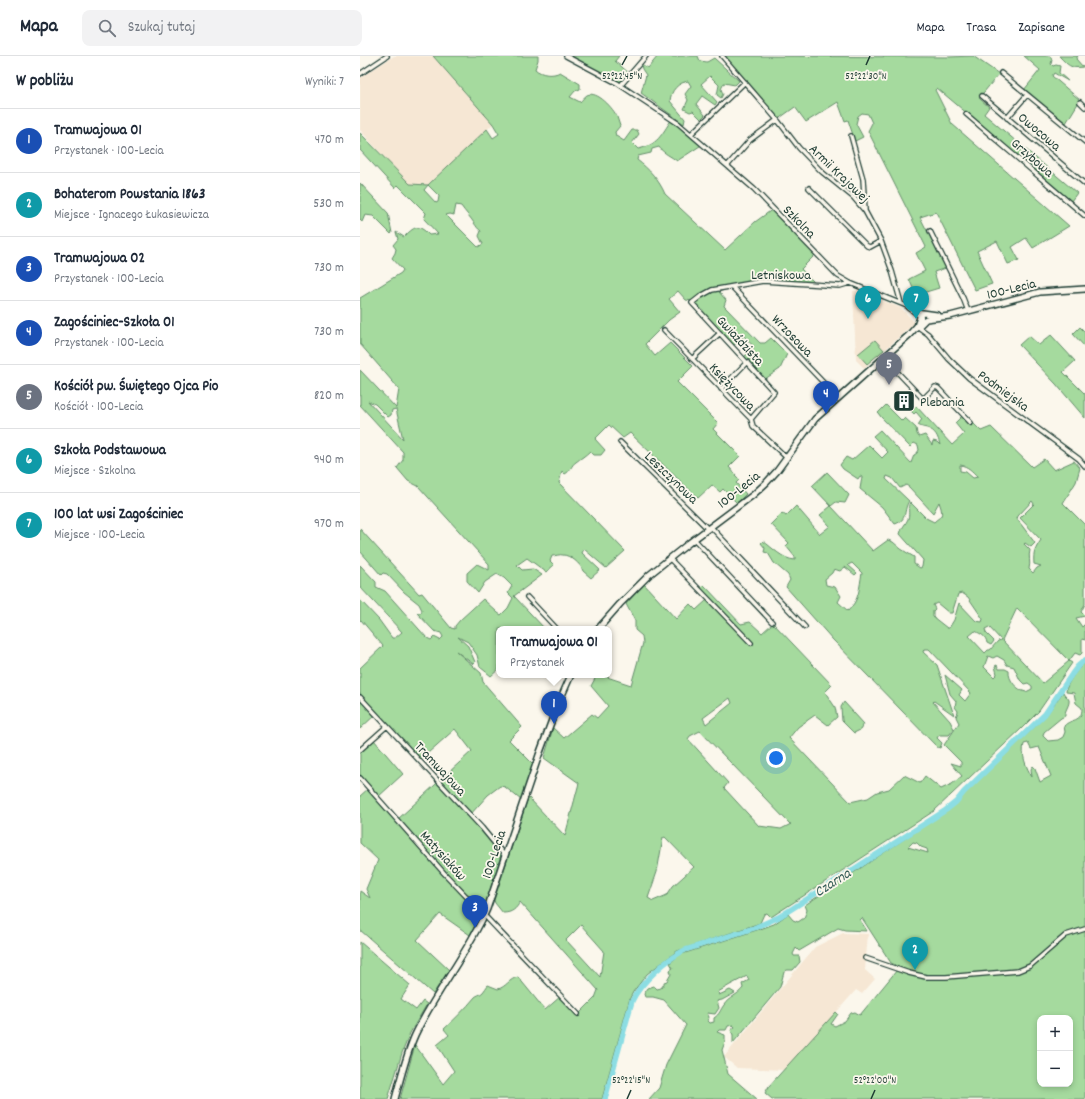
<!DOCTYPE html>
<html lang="pl">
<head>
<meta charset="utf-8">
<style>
  :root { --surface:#fff; --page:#f2f2f3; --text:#1f2937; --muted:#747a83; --line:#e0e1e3; --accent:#1f3d34 }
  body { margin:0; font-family:Dekko,sans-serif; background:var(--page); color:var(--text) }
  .controls { position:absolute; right:12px; bottom:12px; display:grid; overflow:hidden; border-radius:8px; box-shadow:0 2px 6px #0003 }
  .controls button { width:36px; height:36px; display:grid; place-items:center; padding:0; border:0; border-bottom:1px solid var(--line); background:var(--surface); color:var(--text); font:20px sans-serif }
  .you { position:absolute; left:416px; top:702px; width:14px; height:14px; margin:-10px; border:3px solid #fff; border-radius:50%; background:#1a73e8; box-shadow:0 0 0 6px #1a73e833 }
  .badge { display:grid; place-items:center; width:26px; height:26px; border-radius:50%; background:var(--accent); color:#fff; font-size:13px; font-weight:700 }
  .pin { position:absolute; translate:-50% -33px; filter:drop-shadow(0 1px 2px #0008) }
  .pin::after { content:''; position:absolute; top:21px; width:14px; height:12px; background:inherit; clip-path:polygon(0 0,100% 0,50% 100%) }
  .popup { position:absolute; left:136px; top:570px; width:116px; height:52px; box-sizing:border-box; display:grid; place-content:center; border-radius:8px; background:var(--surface); filter:drop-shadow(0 1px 3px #0005); font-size:13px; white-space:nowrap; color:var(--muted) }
  .popup b { font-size:15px; color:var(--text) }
  .popup::after { content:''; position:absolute; left:50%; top:100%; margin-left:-8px; border:8px solid transparent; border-top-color:var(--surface) }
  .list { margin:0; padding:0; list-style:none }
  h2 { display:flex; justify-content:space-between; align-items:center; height:52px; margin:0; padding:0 16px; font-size:17px }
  h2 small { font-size:13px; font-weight:400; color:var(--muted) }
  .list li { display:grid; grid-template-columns:26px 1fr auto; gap:12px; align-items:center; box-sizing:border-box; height:64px; padding:0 16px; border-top:1px solid var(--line) }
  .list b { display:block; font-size:15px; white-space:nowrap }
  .list p { margin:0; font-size:13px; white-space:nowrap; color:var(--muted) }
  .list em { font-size:13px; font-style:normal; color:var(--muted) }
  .icon { flex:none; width:22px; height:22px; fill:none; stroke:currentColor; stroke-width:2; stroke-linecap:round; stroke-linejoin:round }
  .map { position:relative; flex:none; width:725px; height:1043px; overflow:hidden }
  header { display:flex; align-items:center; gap:24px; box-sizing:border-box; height:56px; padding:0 20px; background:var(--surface); border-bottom:1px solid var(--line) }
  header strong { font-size:19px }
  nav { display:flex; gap:22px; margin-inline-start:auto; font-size:14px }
  .search { width:280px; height:36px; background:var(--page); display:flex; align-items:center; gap:10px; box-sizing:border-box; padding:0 14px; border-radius:8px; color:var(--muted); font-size:15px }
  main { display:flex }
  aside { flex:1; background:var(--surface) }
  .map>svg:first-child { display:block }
  .built { fill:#f6e7d4 }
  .green { fill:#a5da9e; stroke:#628c69; fill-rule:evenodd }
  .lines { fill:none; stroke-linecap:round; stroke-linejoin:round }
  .river { stroke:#8cdde3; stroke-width:5.5 }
  .street-casing { stroke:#1f3d34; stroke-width:6 }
  .secondary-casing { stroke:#1f3d34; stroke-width:8 }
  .street { stroke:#fbf7ec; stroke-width:3.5 }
  .secondary { stroke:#fbf7ec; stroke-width:5 }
  .ticks { fill:none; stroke:#1f3d34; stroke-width:1.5 }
  .labels { text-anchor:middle; stroke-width:3.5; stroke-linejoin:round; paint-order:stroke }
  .street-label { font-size:14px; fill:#1f3d34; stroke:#fbf7ec }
  .poi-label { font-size:14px; fill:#1f3d34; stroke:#fbf7ec; text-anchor:start }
  .water-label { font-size:15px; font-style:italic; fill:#355d57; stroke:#fbf7ec }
  .ticks-label { font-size:10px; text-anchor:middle; fill:#1f3d34; stroke:#fbf7ec; stroke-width:3.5; stroke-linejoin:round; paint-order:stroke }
</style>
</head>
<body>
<header>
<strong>Mapa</strong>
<div class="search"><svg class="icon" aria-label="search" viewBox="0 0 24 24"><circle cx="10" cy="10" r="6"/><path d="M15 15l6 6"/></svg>Szukaj tutaj</div>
<nav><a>Mapa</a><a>Trasa</a><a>Zapisane</a></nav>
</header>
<main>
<aside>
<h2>W pobliżu<small>Wyniki: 7</small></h2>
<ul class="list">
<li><span class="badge" style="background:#1a4fb4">1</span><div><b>Tramwajowa 01</b><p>Przystanek · 100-Lecia</p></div><em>470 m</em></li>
<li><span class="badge" style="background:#0f9aa8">2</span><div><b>Bohaterom Powstania 1863</b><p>Miejsce · Ignacego Łukasiewicza</p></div><em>530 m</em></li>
<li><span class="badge" style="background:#1a4fb4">3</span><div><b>Tramwajowa 02</b><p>Przystanek · 100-Lecia</p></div><em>730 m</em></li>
<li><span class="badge" style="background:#1a4fb4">4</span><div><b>Zagościniec-Szkoła 01</b><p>Przystanek · 100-Lecia</p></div><em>730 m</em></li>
<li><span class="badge" style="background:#6b7280">5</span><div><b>Kościół pw. Świętego Ojca Pio</b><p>Kościół · 100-Lecia</p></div><em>820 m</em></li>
<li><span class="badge" style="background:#0f9aa8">6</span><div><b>Szkoła Podstawowa</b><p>Miejsce · Szkolna</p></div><em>940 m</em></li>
<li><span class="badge" style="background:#0f9aa8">7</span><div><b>100 lat wsi Zagościniec</b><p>Miejsce · 100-Lecia</p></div><em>970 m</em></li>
</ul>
</aside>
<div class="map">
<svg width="725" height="1043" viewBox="0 0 725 1043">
  <rect width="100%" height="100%" fill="#fbf7ec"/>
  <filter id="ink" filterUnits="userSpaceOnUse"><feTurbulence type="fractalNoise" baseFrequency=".025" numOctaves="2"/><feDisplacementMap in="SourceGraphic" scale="8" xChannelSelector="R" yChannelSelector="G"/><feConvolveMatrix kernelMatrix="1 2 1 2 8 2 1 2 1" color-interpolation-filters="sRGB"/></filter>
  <g filter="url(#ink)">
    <path class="built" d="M34,0H73L133,68L68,129L50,128L28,106L0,74V22Z
      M498,234L541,252L555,267L504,312L496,304L493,235Z
      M483,877L508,878L505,914L515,923L502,938L496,934L425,1014L377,1012L364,1001L455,891Z"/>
    <path class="green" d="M73,0H178V4L175,13C181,19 193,20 200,16L220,28V33L215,35L210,41L220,46C222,44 225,40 227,39C237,34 254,53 257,61C258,64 259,67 260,70L255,76L256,80L264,85L272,74H277L279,78L272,87L278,93C298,89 301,79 312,63L343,88L317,105C311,100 304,98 299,91L292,93L291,97L278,100L277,104C289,113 299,124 305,138L365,194L395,166L413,153L456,198L441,213L457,229L403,225L372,231L359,236L366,244L364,250L400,287H405L411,282L427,298L420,313L405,323L384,301L394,291L384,280L374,289L332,245L326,244L318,235L309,243L320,256L309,264L285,288L295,300L310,287L333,310L317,326L358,367L353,373L380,400L369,411L376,419L375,420L379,424L376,427L386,438L377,447L363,433L360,436L352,429L338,442L270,377L263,382L249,369L235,383L245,394L241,399H234L230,395C225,400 221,402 216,406C211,409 211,415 205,418L202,415L199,427L265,495L246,512L224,493L222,497L240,514L231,522L223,515C221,508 210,499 203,499C200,498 195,500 192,500L190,505L194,509L186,516L167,502L157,509L162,514L173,513L182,519L154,540L185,573H139V613L131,620L120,611L117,599L108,586L98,581L108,590L115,606L113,608L96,595L121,617L123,626L162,671L149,684L173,708L161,744L145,731L140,730L128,739L110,759L142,796L125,850L117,855L121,859L110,879L80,858L57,884L89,914L73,938L0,874V835L10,842L6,833L18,804L0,787V740L9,732L0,722V696L14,684L43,718L18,741L38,763L112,695L95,673L59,705L16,658L0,673V612L23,590L1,564L0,565V544L19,564L32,582H35L42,576L0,531V509L16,526V531L25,535L67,582L71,584L74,581L80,584L83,581L81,577L74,575L57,557H61L62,554L59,548L44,536L27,518L23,517L21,519L0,495V473L59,538L62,537L91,572L95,573V570L100,564L123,543L138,557L141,559L148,552L153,542L148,537L152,530L144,522L137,518L125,526L118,537L107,525V517L117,508L129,514V508L58,430L48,425L37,412L43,404V396L0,349V314L36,352L39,333L0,288V242L41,217L43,214L32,202L35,197L36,193L33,189L38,183L36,176L44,181C54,171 58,167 69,179L78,178L64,163L66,157L38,129L35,132L0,94V77L50,128L68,129L127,73L133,82L139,78L133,68ZM68,129L79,140L78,146L76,147L64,134ZM96,149L101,150C105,156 111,162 114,167C117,171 117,172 121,175L119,180L123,188L118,191L86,159L90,158L94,159ZM8,345L15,348L28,361L31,359L32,354L36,353L43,383Z
      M206,0H259L255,5L270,18L261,29Z
      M298,0L318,1L319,0H338L340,5L347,6L354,2L379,25L375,29L364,27L361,33L363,38L361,42L357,39L359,29L350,20L341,28L357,46L355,49L342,40L336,48L345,59L341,63L333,55L330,56L324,53L328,44L325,38L331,30L328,25C318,27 311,34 310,45L325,63L324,68L281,37L286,19L282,13L281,8L288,12Z
      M362,0L589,1L613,0L639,18L619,42L629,51L624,58L717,137L711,145L577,32L575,34L592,68L709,170L673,192L666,182L652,191L659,204L648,208L637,185L617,195L632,228L615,234L576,156L560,161L586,212L574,216L579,232L556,239L549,223L565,215L556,197L566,191L508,75L512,67L508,58L502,57L498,60L496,68L503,81L495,85L488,64L485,65L478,46L446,66L435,51L417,64Z
      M664,0H690L692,4L691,8L693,10L696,9L700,10L699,17L708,25L694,17L692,20L720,44L706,67L664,34L680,14Z
      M699,0H718L716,3L723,11C710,13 708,9 699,0Z
      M0,127L28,157L32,177L31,178L13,160L5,159L2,166L0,164Z
      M720,271L725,276V291L713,278Z
      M691,279L715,305L703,316L725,338V362L696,328L659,289L669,280L679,289Z
      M515,284L524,294L507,308L498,298Z
      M526,349L542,365L545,362L556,372L557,378L559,381L565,379L572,389L573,385L577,386L580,389C578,381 576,375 567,372C563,371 561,371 558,369L562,363L556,356L554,358L551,355L556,350L592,389L604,378L595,367L604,358L621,375L631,371L672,411L684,403L694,414L714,405L720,412L716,426L703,447L725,469V548L721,556L725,560L716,562L722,571L725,568V584L722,583V597L720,599L715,597L709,605L712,607L679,655L661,673L574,755L411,861L407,857L404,858L400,867L317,895L287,918L273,936L270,942L242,1043H40L55,989L83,1028L94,1015L77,989L89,979L84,973C95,963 105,953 115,941C117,939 120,939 123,936C125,934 126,931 128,929L138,933C146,931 149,923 158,921L185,954L201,940L219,958L235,942L238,934L160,846C156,853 152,857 143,857L135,847L134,844L167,745L169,742L205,780L219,727L184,702L193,672L204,682L232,658L237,662L248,650L231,630L237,619H241L271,629L283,587L282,580L275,574V565L266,548L284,528L316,563L330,548L336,554L347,544L339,534L344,529L381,568L390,566L402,577L413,567L472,629L465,636L475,651L477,661L468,669L455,659L438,671L429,682L490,746L508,742L517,736L529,733L544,719L560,727L565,720L581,733L592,728L602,720L591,707L601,710V706L584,689L599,667L596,661L598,655L595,651L596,645L590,638L585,619L602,634L599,639L605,645L611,637L569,593H564L563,596L577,609L594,659L574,645L573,646L590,665L594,673L589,679H579L577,682L582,687L580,692L577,691L473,584L426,531L430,524L428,519L414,507L408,497L404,496L405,492L401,487L403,485C413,492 422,503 435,504V501L426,490L429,487L411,468L422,457L426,460L436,450L460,478L470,470L460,459L471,450L452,430L467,416L489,439L485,447L476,446L471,450L513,495L528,484L533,486L541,493L554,501V508L560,512L562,511L563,504L540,478C541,472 546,468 548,463C550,457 547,452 550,446L566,462L574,466C580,460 583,462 581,452C580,450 580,448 579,446L573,457L549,431L546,429L540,432L532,422L527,420L526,423L549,445C543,454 548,464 535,468L522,451L500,433L502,421L500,420L498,423L483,413L480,409L486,401L492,404L509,389L522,402L528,396L513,380L520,374L551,407L554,399L557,397L559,394L558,389L554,387L550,391L521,361L518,357ZM600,409C608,410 612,415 618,421L613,422L606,416L600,415ZM672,445L674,448L660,462L681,484C675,493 673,497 674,508L681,510L677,512L673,517L669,513C671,506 668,501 670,494L664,488L665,487L671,491L675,487L657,463L658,460ZM492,507L502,517C499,532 500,543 488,555L478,546L481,540L475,531L466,529L465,523L472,517L474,513L480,515L485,511L495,519L497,517L488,509ZM602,537L608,541L623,563L622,566L616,565L599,547L594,564L589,572H587L573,561V555L575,553L573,549L577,547L589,557H592L598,538ZM657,552L709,605L683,627L642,584ZM629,571L641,584L638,585L630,594H628L625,597L609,580L615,575C621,578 626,580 627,587L631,589L634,585L626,577L625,573ZM628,600L633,602L637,600L644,604L647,609L654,611L660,624L664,628L668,627L672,630V633L666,636C657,634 648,624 649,615L645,613H639L637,609L635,610L637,618L634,621L624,611ZM370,642L372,647L346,668L343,662ZM340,675L430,768H431L421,773L399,770L364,732L368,727L328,683L330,680ZM305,781L334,811L313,830L307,839L293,845L288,842L297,816L303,782ZM221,869L244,895L240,921L206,884Z
      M725,606V1043H412L405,1037L409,1030L476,956L478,958L471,968L475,970L485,965L491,957L495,956L500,959L537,914L535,909L531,907L502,862L500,864L507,875L485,874L478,872L439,895L436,892L433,898L434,900H439L440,906L433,914H427L424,916L420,931L373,987V979L371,974L375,971L373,969L368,970L366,974H359L357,976L365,979V986L362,994L368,1018L397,1043H289L299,1032L306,1009L326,969L304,944L293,941H285L284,938L288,932L294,930L297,933L301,932L304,928V926L307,925L311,918L310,914L313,912L310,907L319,899L403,872L414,868L428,858L433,864L438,866L444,862L447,854L445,849L570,766L597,746L605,737L685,661L703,636C704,639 708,641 709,644C710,649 704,655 705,660L701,662L684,676L683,680L688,685L698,684L703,681L705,676L704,670C711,662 722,667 722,652L716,647L714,637L706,636C706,627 719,612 725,606ZM668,687L671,693L679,691L691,720L680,726L675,712L673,710L671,713L672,721C666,711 661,699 664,688ZM553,786L557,787L561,791L567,793L568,797L548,791ZM387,920L389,924L382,928L383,932C378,939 368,942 364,949C360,954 360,958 354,962V966L350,967L348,965L349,961L347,957L355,958L359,952L357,945L362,944L375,937L370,934L359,939L358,936L370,929ZM680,962H710V1028H680Z
      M484,646L504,668L500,674L494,677L482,665L481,651Z
      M0,886L50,929L41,943L56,954L63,945L67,948L50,977L42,997L28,1043H0Z"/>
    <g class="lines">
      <path class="river" d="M245,1043L272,945C280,927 308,902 325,894L394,872L419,861L586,754L596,746L604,736L685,658L712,618L718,610L725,604"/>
      <g class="street-casing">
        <path id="street" d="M206,0L257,27L319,68L394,133L478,220L490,227L564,257
          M362,0L419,66L439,92L462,116L494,142L505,155L521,185L532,215L541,247
          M641,17L725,86
          M0,18L27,0
          M261,29L286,0
          M622,40L725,128
          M720,46L725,51
          M606,58L725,160
          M647,62L667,39
          M331,78L385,26
          M491,80L503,123L505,154
          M368,109L390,84L417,64
          M449,132L507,190L510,191L521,185
          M570,175L603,242L608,255
          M372,231L478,342
          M549,252L560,260
          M557,270L568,278L589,303L609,322L700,389L719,403L725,410
          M304,274L391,363L393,370L427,402
          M524,302L563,343L575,331L578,332L611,367
          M332,303L360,277
          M361,333L387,306
          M391,363L414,336L332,247L341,240L352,234L403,225L480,230L490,227
          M260,386L348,473
          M351,471L445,571
          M334,483L412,566
          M310,503L391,587
          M167,541L197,573
          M0,641L122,772L145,800
          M0,694L27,670
          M0,722L84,817L218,958
          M505,902L549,917L566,921H586L658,915L670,910L706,879L725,873"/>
      </g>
      <g class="secondary-casing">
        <path id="secondary" d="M561,263L560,259L563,257L577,259
          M560,269L566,263L590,260L680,236L725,233
          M238,573L260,548L289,519L329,487L393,439L406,427L417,415L455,363L549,279L557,270L560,261
          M35,1043C41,1021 46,999 55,979C76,935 108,897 127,853L179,699L196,653L211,619"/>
      </g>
      <use href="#street" class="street"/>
      <use href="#secondary" class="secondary"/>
    </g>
  </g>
  <path class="ticks" d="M262,9L267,0M506,9L510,0M267,1043L271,1034M511,1043L515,1034"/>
  <defs>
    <g id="building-square" transform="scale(1.15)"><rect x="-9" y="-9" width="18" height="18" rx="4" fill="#1f3d34" stroke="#fbf7ec"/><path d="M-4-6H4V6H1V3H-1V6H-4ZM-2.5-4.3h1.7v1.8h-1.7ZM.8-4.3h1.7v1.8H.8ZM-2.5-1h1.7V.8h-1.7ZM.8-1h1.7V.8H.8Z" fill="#fff"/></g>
  </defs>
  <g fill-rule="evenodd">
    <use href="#building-square" x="544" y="345"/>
  </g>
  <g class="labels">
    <g class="street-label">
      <text transform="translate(680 75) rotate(40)" y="5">Owocowa</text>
      <text transform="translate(673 101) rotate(41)" y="5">Grzybowa</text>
      <text transform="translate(480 117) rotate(44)" y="5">Armii Krajowej</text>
      <text transform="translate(440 165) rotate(46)" y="5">Szkolna</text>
      <text x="421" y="223">Letniskowa</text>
      <text transform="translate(651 232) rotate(-14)" y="5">100-Lecia</text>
      <text transform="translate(433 279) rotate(46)" y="5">Wrzosowa</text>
      <text transform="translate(381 284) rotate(47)" y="5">Gwiaździsta</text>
      <text transform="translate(373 330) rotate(46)" y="5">Księżycowa</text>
      <text transform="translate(644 334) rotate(36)" y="5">Podmiejska</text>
      <text transform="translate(312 421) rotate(44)" y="5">Leszczynowa</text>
      <text transform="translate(378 433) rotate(-39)" y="5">100-Lecia</text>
      <text transform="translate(81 712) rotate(47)" y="5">Tramwajowa</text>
      <text transform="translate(133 798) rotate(-72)" y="5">100-Lecia</text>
      <text transform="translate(84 799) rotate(48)" y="5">Matysiaków</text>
    </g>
    <g class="poi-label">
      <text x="560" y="350">Plebania</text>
    </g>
    <g class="water-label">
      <text transform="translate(472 826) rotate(-33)" y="5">Czarna</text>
    </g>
  </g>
  <g class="ticks-label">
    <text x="262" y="23">52°22'45"N</text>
    <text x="506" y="23">52°22'30"N</text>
    <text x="271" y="1027">52°22'15"N</text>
    <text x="515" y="1027">52°22'00"N</text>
  </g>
</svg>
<div class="controls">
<button>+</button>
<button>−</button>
</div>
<div class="you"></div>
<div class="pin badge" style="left:194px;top:668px;background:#1a4fb4">1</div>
<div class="popup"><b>Tramwajowa 01</b>Przystanek</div>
<div class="pin badge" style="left:555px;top:914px;background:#0f9aa8">2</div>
<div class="pin badge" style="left:115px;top:872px;background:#1a4fb4">3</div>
<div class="pin badge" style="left:466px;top:358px;background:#1a4fb4">4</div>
<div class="pin badge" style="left:529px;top:329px;background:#6b7280">5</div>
<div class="pin badge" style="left:508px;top:263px;background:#0f9aa8">6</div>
<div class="pin badge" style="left:556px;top:263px;background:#0f9aa8">7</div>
</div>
</main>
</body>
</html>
